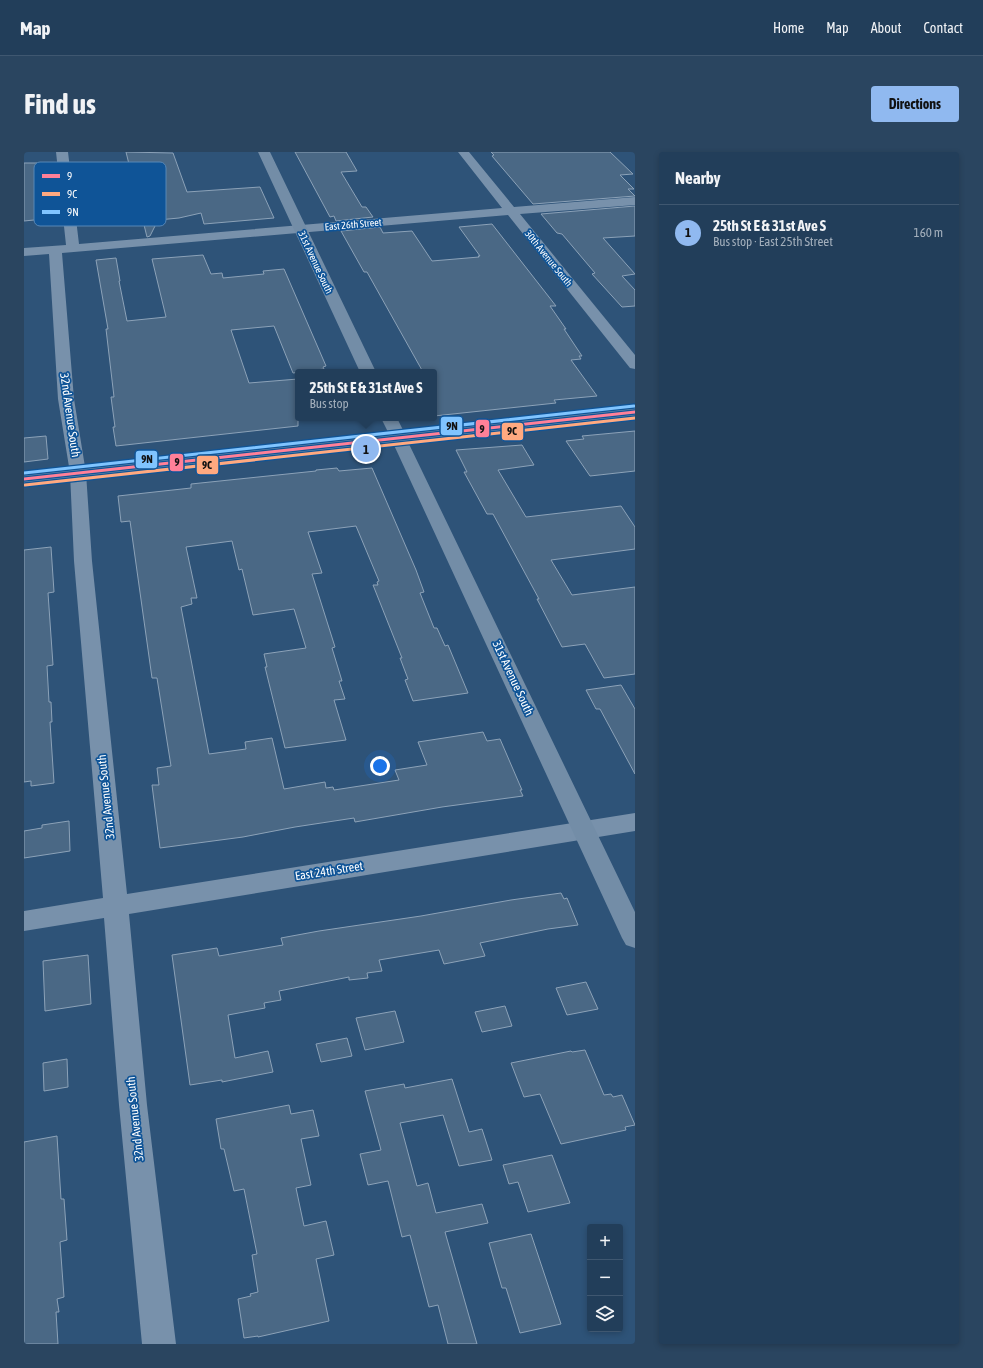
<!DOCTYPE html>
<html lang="en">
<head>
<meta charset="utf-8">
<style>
  :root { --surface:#223e5a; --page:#2a4560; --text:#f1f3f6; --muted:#a2aebb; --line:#3f5770; --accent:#90b9f0 }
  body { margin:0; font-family:"Asap Condensed",sans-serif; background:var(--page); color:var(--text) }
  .controls { position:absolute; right:12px; bottom:12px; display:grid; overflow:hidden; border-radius:4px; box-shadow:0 2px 6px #0003 }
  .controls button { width:36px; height:36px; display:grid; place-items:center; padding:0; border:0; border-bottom:1px solid var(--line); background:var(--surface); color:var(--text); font:20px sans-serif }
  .you { position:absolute; left:356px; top:614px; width:14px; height:14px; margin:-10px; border:3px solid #fff; border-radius:50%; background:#1a73e8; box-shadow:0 0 0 6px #1a73e833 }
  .badge { display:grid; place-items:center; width:26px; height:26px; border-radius:50%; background:var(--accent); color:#111; font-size:13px; font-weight:700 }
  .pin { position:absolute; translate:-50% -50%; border:2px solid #fff; box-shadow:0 1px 4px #0006 }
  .popup { position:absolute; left:271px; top:217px; width:142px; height:52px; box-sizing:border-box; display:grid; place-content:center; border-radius:4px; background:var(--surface); filter:drop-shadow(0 1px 3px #0005); font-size:13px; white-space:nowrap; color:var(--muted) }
  .popup b { font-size:15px; color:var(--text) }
  .popup::after { content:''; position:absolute; left:50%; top:100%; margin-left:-8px; border:8px solid transparent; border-top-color:var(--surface) }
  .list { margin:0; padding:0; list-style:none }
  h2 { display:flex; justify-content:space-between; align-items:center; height:52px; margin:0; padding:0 16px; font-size:17px }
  h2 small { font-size:13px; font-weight:400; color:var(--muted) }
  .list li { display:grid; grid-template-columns:26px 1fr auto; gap:12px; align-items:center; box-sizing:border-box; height:56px; padding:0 16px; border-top:1px solid var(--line) }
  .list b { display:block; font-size:15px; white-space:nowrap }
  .list p { margin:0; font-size:13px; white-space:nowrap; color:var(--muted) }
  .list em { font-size:13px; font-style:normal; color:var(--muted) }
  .icon { flex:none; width:22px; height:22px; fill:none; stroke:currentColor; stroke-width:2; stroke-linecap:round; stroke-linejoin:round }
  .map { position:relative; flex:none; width:611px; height:1192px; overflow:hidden; border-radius:4px }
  header { display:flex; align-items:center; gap:24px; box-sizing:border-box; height:56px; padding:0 20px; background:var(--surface); border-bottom:1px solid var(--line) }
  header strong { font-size:19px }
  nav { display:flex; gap:22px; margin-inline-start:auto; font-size:14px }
  .intro { display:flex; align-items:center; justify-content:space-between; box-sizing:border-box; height:96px; padding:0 24px }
  h1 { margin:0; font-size:28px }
  .button { padding:10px 18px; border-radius:4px; background:var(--accent); color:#111; font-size:14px; font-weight:700 }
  main { display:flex; gap:24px; padding:0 24px }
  aside { flex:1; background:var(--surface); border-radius:4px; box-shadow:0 2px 6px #0003 }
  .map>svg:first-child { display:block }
  .building { fill:#4a6885; stroke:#8ca2b8 }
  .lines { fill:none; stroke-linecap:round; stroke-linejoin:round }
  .street { fill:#7891ab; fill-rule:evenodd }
  .secondary { fill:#738da7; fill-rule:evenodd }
  .bus-1-casing { stroke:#0f5497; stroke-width:5.5 }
  .bus-2-casing { stroke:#0f5497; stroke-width:5.5 }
  .bus-3-casing { stroke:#0f5497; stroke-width:5.5 }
  .bus-1 { stroke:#ff8098; stroke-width:3 }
  .bus-2 { stroke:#ffa980; stroke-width:3 }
  .bus-3 { stroke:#80c4ff; stroke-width:3 }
  .labels { text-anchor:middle; stroke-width:3.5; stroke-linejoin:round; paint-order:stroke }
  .far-street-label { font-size:10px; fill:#fff; stroke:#0f5497 }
  .street-label { font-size:12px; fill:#fff; stroke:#0f5497 }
  .key { fill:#0f5497; stroke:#5787b6; stroke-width:1 }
  .key-label { font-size:11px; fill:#fff }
  .line-badge { stroke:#0f5497; stroke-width:1.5 }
  .pale-badge-label { font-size:11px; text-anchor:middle; font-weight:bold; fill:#111 }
</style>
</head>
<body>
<header>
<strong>Map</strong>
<nav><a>Home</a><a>Map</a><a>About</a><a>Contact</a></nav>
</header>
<div class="intro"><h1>Find us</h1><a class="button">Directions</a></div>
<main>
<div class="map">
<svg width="611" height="1192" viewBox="0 0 611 1192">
  <rect width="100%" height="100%" fill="#2e5378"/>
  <path class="building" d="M102,0L149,1L163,40L236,35L250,66L180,72L177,61L155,66L134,68L126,84L123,85Z
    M271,0H322L333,19L317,20L338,55H342L349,65L312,69L310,64L306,65Z
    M467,0H586L609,22L596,23L610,37H604L611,44L509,52L468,4L470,3Z
    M0,11H13L20,67L0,69Z
    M611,54V84L579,86L611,122L598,124L611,138V154L598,155L568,122L571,121L538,82L533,81L517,62Z
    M468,72L532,154H526L542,177H540L558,204H555L557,207L547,208L573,244L530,248L532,251L410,264V220H399L343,120H340L317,79L356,75L359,81L388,79L408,109L455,105L454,104H456L435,75Z
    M179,103L187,122L198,121L199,126L240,122L239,119L260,117L302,214L299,215L300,217L269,221L250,174L207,178L225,231L274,227V274L92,294L89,275H91L87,245H90L82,177H84L72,108L92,106L96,129H95L103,169L142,165L128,107Z
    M611,279V319L566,324L542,289L560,287L558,284Z
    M22,284L24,307L0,310V286Z
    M498,293L510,313L474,318L502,365L597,354L611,375V397L527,408L548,443L611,435V522L580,526L561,492L538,495L513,447H515L469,362H463L440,320H443L432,298Z
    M313,316L315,319L348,316L392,418L400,440L396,441L410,476H413L421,494L424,493L444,541L389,549L381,528L384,527L376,506H378L349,433H354L353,430L355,429L332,374L284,380L298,421L288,422L311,495L308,496L318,529H315L321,547L310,548L322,588L261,596L241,515H243L240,502L282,496L270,457L229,463L218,417L215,418L208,389L162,395L173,446H167L168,452L157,455L185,602L222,597L221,590L248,586L260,637L301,630L302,636L309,635L310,638L375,628L371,618L403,613L394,590L459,580L463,589L476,587L498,638H496L499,644L418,655L331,670L330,666L271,675L219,685L136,696L128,633H135L133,616L147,614L133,526H128L106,369L97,370L94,344L167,336V332L292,319V318Z
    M27,395L30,440L24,441L29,513L23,514L25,550H27L28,570H26L30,631L7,634V629L0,630V398Z
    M597,533L611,557V622L576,557H572L562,538Z
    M45,669L46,699L0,706V679L18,676V673Z
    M537,741L540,747L543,746L554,773L524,777L456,791L461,804L420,812L415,798L355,808L358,819L343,821L344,826L325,828V825L255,839L257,848L240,851L241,856L204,863L211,906L244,899L249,920L198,930V928L166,933L148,803L193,796L195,804L259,793L257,786L295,779L397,764L487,748Z
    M64,803L67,852L21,859L19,809Z
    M562,830L574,857L543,863L532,836Z
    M481,854L488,874L458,880L451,860Z
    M371,859L380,890L341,898L332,866Z
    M323,886L328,904L297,910L292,892Z
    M561,898L580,943L587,942L589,945L598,943L611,973L601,975L602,978L537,992L516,942L500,945L487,911L547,899L548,900Z
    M43,907L44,935L20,939L19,911Z
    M428,927L445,980L458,977L468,1008L435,1014L419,963L376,971L393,1034L404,1031L412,1061L458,1052L464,1071L421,1080L453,1192H424L414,1153L405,1155L386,1083L378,1085L364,1029L344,1033L336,1002L357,998L341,939L380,932L381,936Z
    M265,953L267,962L289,958L295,984L277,987L287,1033L272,1036L280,1074L302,1069L310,1103L292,1107L305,1169L234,1185V1184L220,1186L214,1147L227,1144L226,1142L234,1140L228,1103L233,1102L220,1037L210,1039L200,997H197L192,967Z
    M33,984L37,1047H40L43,1088L36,1090L40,1145L33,1147L35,1160H32L34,1192H0V990Z
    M528,1003L546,1051L504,1060L494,1030L485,1032L479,1013Z
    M507,1082L537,1172L496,1181L482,1136H478L465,1091Z"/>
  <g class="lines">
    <path class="street" d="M32,0H44L55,92L478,56L434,0H445L490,55L611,45V53L496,62L611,203V217L606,216L484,63L38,101L50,247L62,321L68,409L103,742L611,661V679L105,762L123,953L152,1192H118L95,953L80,766L0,779V759L79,746L50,409L46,321L34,247L25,102L0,104V96L42,93Z"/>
    <path class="secondary" d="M234,0H246L352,220H336Z
      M611,255V265L384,290L611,760V796L602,793L598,786L369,291L0,332V322L365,282L357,266H373L380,280Z"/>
    <g class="bus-1-casing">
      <path id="bus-1" d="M0,327L611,260"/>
    </g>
    <g class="bus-2-casing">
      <path id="bus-2" d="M1,333L611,266"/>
    </g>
    <g class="bus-3-casing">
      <path id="bus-3" d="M0,321L610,254"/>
    </g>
    <use href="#bus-1" class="bus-1"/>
    <use href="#bus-2" class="bus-2"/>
    <use href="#bus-3" class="bus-3"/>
  </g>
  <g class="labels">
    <g class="far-street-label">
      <text transform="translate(329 72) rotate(-5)" y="4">East 26th Street</text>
      <text transform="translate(525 106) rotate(51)" y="4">30th Avenue South</text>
      <text transform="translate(292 110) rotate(65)" y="4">31st Avenue South</text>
    </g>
    <g class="street-label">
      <text transform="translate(46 263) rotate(82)" y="4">32nd Avenue South</text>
      <text transform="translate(489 526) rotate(65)" y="4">31st Avenue South</text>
      <text transform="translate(82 645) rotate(-96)" y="4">32nd Avenue South</text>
      <text transform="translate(305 719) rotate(-9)" y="4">East 24th Street</text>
      <text transform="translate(111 967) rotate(-96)" y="4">32nd Avenue South</text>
    </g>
  </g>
  <rect x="10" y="10" width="132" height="64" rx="6" class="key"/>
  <rect x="18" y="22" width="18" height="4" fill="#ff8098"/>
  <rect x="18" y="40" width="18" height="4" fill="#ffa980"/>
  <rect x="18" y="58" width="18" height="4" fill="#80c4ff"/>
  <g class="key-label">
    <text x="43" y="28">9</text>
    <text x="43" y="46">9C</text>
    <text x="43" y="64">9N</text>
  </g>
  <g class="line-badge">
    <rect x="416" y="264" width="23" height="20" rx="4" fill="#80c4ff"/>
    <rect x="451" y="267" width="15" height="19" rx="4" fill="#ff8098"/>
    <rect x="477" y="270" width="23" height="19" rx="4" fill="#ffa980"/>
    <rect x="111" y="298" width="23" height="19" rx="4" fill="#80c4ff"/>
    <rect x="145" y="301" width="15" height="19" rx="4" fill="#ff8098"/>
    <rect x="172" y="303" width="23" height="20" rx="4" fill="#ffa980"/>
  </g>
  <g class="pale-badge-label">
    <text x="428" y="278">9N</text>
    <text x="458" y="281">9</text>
    <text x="488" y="283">9C</text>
    <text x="123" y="311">9N</text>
    <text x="153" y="314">9</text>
    <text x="183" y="317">9C</text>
  </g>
</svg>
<div class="controls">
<button>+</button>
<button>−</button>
<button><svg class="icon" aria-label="layers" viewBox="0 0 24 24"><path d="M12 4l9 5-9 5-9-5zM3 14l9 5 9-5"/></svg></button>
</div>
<div class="you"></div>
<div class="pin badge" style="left:342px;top:297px">1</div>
<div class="popup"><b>25th St E &amp; 31st Ave S</b>Bus stop</div>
</div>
<aside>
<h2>Nearby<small></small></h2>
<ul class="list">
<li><span class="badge">1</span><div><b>25th St E &amp; 31st Ave S</b><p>Bus stop · East 25th Street</p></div><em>160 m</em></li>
</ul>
</aside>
</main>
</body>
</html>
